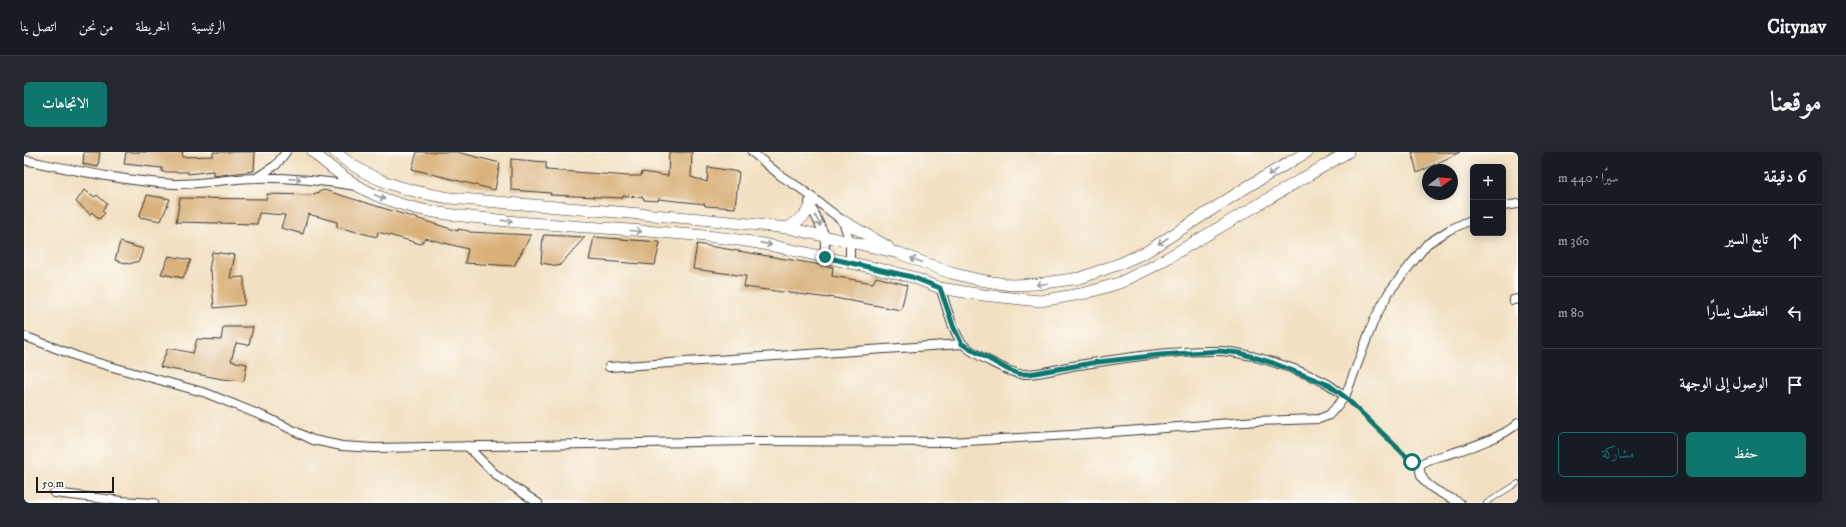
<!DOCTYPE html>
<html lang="ar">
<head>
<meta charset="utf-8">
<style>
  :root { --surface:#171b24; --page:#242831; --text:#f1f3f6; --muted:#9ea1a6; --line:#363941; --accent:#0f766e }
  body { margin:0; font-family:"IM FELL DW Pica",Amiri,serif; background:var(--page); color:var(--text); direction:rtl }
  .controls { position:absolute; right:12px; top:12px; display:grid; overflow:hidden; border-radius:6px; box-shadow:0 2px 10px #0003 }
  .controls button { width:36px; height:36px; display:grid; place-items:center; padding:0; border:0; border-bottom:1px solid var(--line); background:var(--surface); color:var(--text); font:20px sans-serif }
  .compass { position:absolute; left:1398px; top:12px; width:36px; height:36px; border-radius:50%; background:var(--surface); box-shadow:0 2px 10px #0003; rotate:74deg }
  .scale { position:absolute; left:12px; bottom:10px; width:78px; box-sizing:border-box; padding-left:4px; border:2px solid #1c1c1c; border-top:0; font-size:11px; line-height:14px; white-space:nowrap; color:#1c1c1c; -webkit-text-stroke:3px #fdfcf7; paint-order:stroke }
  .stop { position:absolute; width:12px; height:12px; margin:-9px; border:3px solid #0f766e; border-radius:50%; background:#fff }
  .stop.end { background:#0f766e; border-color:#fff; box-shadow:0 1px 4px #0008 }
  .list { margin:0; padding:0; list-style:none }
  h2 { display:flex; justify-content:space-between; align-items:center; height:52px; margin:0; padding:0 16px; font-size:17px }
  h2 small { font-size:13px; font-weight:400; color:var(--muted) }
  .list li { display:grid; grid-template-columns:26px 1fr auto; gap:12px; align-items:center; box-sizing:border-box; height:72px; padding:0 16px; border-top:1px solid var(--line) }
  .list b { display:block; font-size:15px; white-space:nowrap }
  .list em { font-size:13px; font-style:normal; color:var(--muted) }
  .actions { display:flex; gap:8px; padding:12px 16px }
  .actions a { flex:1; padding:9px 0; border:1px solid var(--accent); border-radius:6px; text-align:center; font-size:14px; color:var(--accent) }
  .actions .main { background:var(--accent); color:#fff }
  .icon { flex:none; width:22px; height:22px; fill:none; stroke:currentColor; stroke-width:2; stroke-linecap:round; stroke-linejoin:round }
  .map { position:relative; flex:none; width:1494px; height:351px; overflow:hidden; direction:ltr; border-radius:6px }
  header { display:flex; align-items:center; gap:24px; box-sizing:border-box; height:56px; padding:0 20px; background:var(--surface); border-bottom:1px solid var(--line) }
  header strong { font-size:19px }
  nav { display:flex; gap:22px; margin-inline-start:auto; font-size:14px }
  .intro { display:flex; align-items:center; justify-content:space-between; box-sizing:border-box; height:96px; padding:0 24px }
  h1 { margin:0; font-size:28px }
  .button { padding:10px 18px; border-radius:6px; background:var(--accent); color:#fff; font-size:14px; font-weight:700 }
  main { display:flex; gap:24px; padding:0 24px }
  aside { flex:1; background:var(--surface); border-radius:6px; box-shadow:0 2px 10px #0003 }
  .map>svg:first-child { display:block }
  .building { fill:#d9b079 }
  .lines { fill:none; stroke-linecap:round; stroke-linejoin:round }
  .lane-casing { stroke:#3c3935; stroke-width:5.5 }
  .street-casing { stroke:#3c3935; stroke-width:10 }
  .secondary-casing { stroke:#3c3935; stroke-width:12 }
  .path { stroke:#3c3935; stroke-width:2; stroke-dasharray:1 3; stroke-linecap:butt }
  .lane { stroke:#fff; stroke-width:4 }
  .street { stroke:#fff; stroke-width:8 }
  .secondary { stroke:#fff; stroke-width:11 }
  .oneway { stroke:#999 }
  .route { stroke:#0f766e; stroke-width:5 }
</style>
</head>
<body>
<header>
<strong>Citynav</strong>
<nav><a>الرئيسية</a><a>الخريطة</a><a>من نحن</a><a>اتصل بنا</a></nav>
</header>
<div class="intro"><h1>موقعنا</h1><a class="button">الاتجاهات</a></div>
<main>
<aside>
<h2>6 دقيقة<small>سيرًا · 440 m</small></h2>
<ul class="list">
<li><svg class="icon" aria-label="ahead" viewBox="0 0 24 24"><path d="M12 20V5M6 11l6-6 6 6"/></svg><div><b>تابع السير</b></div><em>360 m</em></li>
<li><svg class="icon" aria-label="left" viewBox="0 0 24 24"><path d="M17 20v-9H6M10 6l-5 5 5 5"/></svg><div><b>انعطف يسارًا</b></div><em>80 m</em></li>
<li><svg class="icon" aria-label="arrive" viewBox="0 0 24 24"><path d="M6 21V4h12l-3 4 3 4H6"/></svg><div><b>الوصول إلى الوجهة</b></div></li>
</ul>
<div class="actions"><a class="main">حفظ</a><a>مشاركة</a></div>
</aside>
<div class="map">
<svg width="1494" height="351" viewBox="0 0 1494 351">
  <rect width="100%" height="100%" fill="#fdfcf7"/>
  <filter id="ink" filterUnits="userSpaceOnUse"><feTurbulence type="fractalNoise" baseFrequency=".025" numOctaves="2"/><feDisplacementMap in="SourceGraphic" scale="8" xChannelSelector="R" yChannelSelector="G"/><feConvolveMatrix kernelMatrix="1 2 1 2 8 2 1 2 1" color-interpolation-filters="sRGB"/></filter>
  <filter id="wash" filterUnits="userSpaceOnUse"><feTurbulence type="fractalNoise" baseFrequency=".012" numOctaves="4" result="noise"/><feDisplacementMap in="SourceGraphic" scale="16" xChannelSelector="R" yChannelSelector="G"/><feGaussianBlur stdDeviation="0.9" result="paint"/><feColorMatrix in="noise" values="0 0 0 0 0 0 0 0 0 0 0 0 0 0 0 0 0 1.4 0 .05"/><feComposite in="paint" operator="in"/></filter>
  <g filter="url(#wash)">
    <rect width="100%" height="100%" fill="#f2e0c2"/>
    <g id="blocks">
      <path class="building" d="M60,0H76L74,15L59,12Z
        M102,0H159L158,5L189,4V0H231L230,19L189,24V19L164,22V20H138V16L100,12Z
        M393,0H433L476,11L471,38L388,17Z
        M645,0H668L667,25L683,30L684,15L715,20L711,56L681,54V52L634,47V49L620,48L619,45L599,44V46L526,43L527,41L487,38V7L522,10V18L605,24H617L618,20L644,24Z
        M1388,0H1436L1393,21Z
        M60,38L71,45L73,43L83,52L78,59L81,61L75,67L68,60L66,62L52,50Z
        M300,38L434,79V77L445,79V80L507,83L490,114L441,111L444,97L401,86L397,92L354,80L353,85L313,75V70L284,62L279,82L257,76L261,63L235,61L233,72L152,70L156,46L243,47V42L287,43Z
        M123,43L146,47L137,69L115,65Z
        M519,84L520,83L561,85L535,114L517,111Z
        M570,85L636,90L631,113L565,108Z
        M96,90L119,97L115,109L105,112L91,108Z
        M673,92L809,115L808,124L849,131L852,125L883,133L877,158L805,145V146L720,135L722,124L669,117Z
        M188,100L211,103L206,126L220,125V153L190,156L187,119H185Z
        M145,104L167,108L159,126L137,122Z
        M199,175H229L225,193L212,191L207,209L223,212L220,229L198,227L136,215L144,196L169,201L173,187L197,188Z"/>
    </g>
  </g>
  <g filter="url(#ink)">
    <use href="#blocks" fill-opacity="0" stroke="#3c3935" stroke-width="1"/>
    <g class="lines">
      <g class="lane-casing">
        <path id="lane" d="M1462,351L1494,331"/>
      </g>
      <g class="street-casing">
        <path id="street" d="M728,0L757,24L776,36L819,69L826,90V112
          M0,8C50,18 99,29 150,32C177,33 205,26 232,26C266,25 299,29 332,34
          M232,26L252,13L262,0
          M785,50L801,84V105
          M1479,54L1494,52
          M916,136C922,151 928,179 938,191C945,200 986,221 997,222C1016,223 1035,216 1054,213C1100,206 1148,198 1195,199C1226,200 1277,218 1304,232C1310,236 1316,241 1321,245
          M1489,148L1494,147
          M0,184L60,207L182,241L246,267L289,288L318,294L350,296L727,289L926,290L1063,282L1233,269L1295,267L1305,263L1321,245L1350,168L1365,140L1403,92L1425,78L1449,67
          M585,215L938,192
          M443,294L473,324L514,351
          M30,341L98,349L130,351
          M1436,351C1420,342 1393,334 1396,313C1404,306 1415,305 1425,302C1444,296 1480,285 1494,271"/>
      </g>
      <g class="secondary-casing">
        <path id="secondary" d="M289,0C310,19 332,36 359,46C399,62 441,64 483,69C552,75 622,78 691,85C750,91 808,108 866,119L888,125L916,136L959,143L1016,149L1062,141L1095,131L1128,115L1324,0
          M311,0C345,29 382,39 426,46L677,67L764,76L875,101L927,121L956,128L987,133L1013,132L1056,126L1095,112L1122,100L1223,35L1283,0
          M819,69L864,95
          M764,76L780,64L787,54"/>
      </g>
      <path class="path" d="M1327,251L1389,311"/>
      <use href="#lane" class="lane"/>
      <use href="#street" class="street"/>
      <use href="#secondary" class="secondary"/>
    </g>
    <defs><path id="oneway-shaft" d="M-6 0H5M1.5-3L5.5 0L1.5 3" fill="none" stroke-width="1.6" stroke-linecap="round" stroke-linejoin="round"/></defs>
    <g class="oneway">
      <use href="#oneway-shaft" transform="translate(1249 20) rotate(149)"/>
      <use href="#oneway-shaft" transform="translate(271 27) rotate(2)"/>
      <use href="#oneway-shaft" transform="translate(356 45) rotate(23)"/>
      <use href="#oneway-shaft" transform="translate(483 69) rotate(6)"/>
      <use href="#oneway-shaft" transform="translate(794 69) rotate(64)"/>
      <use href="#oneway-shaft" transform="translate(612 79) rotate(5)"/>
      <use href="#oneway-shaft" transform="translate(1139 89) rotate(147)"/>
      <use href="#oneway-shaft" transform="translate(742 92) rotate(13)"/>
      <use href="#oneway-shaft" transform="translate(892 108) rotate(-159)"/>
      <use href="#oneway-shaft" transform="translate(1018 132) rotate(175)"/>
    </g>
  </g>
  <g class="lines" filter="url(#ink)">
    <path class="route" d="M801,105L888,125L916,136L930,176L938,192L985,218L995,222H1005L1074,210L1136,203L1196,199L1216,201L1249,211L1305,233L1321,245L1388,310"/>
  </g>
</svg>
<div class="controls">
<button>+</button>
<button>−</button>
</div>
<svg class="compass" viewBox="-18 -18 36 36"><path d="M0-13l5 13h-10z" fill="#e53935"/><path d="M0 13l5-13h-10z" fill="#9ea1a6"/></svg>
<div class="scale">50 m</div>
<div class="stop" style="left:1388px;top:310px"></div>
<div class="stop end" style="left:801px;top:105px"></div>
</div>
</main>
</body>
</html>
